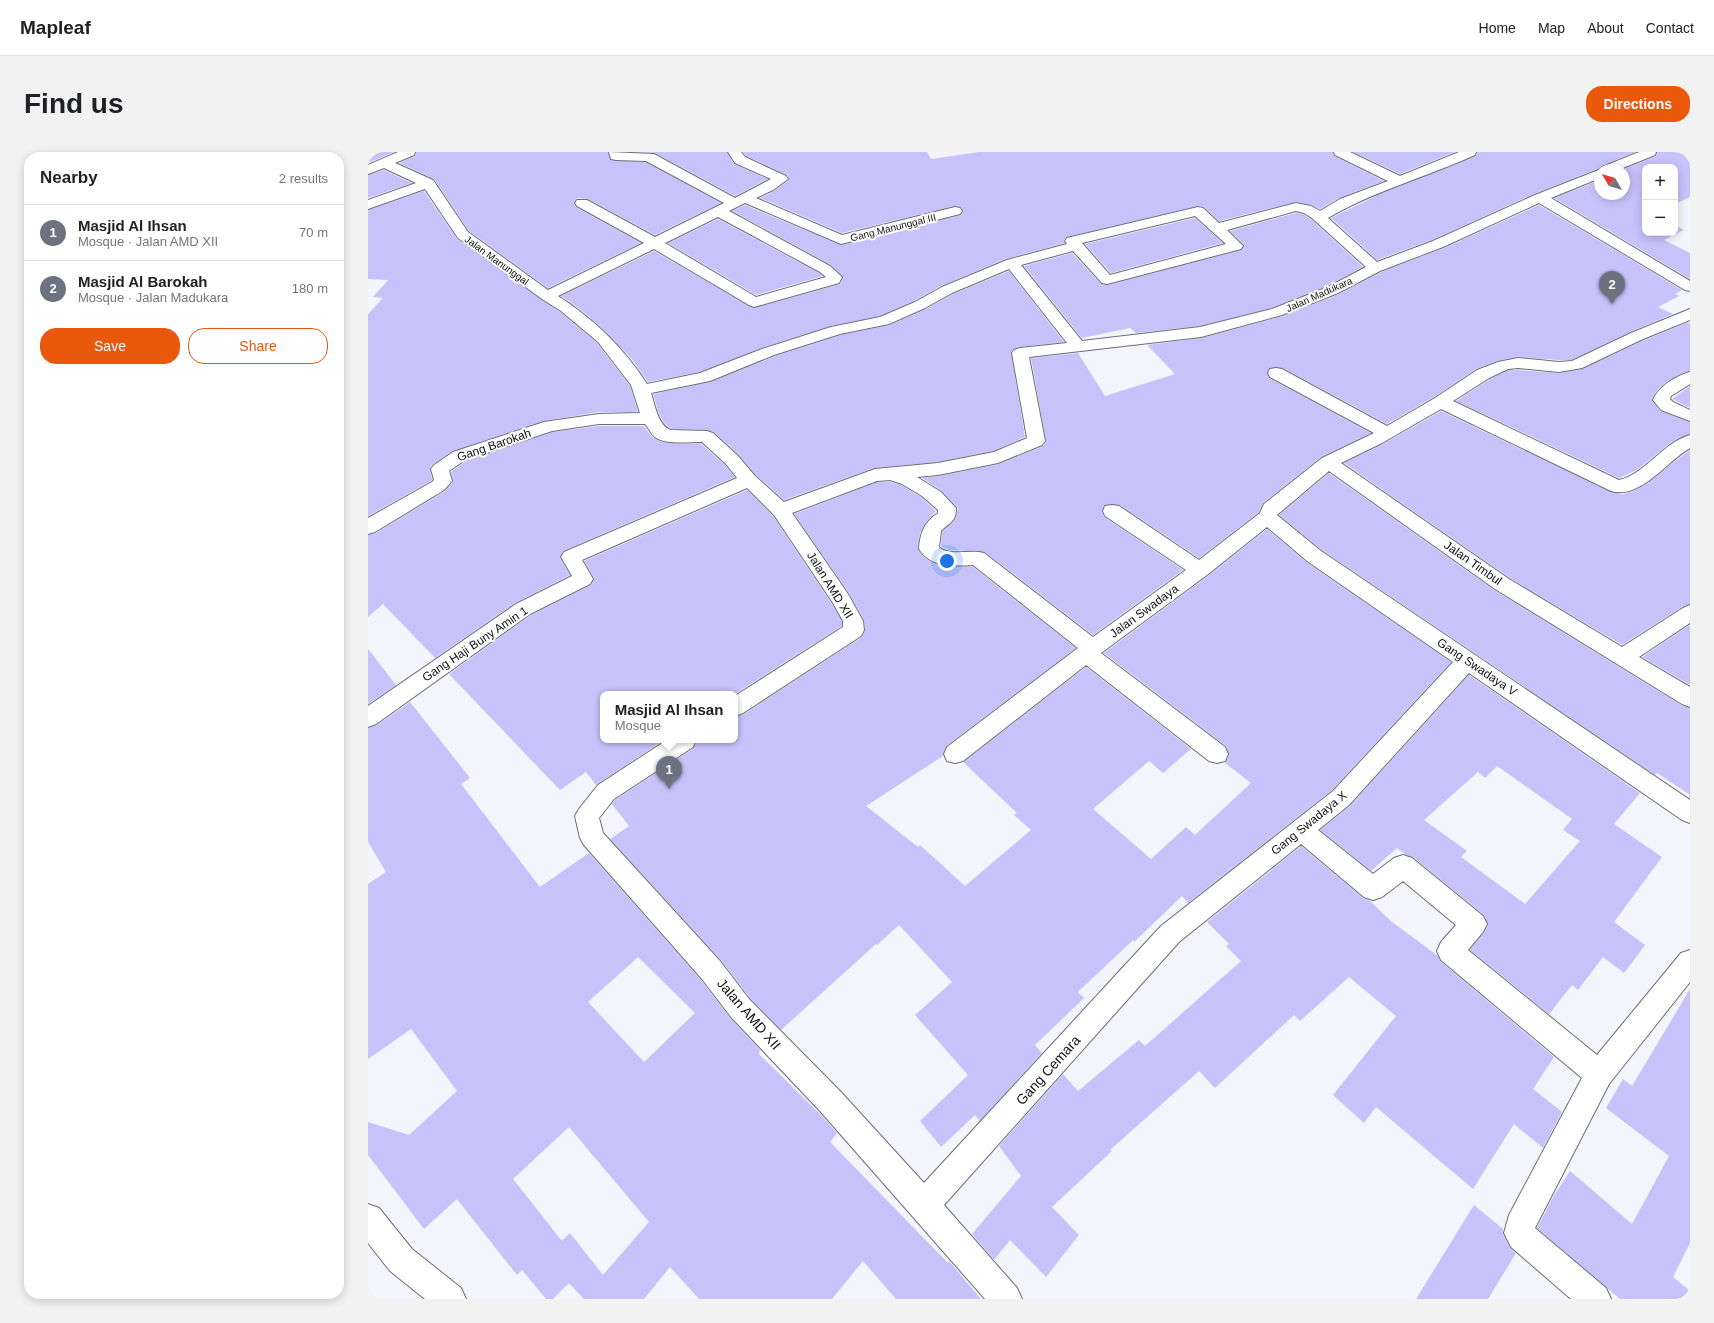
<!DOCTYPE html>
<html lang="en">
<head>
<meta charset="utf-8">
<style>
  :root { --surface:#fff; --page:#f2f2f2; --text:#202124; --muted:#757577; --line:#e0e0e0; --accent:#ea580c }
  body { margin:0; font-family:Helvetica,sans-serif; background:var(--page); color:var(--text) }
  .controls { position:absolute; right:12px; top:12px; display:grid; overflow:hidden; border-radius:8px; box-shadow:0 2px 10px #0003 }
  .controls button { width:36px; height:36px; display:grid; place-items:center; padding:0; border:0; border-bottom:1px solid var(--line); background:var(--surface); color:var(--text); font:20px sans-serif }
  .compass { position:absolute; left:1226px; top:12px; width:36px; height:36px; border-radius:50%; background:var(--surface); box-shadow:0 2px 10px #0003; rotate:308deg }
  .you { position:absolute; left:579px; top:409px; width:14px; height:14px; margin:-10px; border:3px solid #fff; border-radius:50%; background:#1a73e8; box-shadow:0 0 0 6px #1a73e833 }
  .badge { display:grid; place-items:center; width:26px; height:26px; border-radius:50%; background:var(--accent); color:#fff; font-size:13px; font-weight:700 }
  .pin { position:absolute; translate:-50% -33px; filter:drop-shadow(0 1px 2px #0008) }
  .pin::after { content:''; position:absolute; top:21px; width:14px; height:12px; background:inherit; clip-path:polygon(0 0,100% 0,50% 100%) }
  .popup { position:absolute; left:232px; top:539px; width:138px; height:52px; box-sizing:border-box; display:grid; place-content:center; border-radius:8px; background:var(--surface); filter:drop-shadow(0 1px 3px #0005); font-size:13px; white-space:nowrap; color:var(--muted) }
  .popup b { font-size:15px; color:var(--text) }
  .popup::after { content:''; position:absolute; left:50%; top:100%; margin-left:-8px; border:8px solid transparent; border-top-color:var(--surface) }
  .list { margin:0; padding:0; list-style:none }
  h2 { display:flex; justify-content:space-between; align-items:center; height:52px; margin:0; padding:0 16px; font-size:17px }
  h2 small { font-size:13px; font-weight:400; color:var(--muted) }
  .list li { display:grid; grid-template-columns:26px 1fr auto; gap:12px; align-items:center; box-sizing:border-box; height:56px; padding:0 16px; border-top:1px solid var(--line) }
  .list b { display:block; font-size:15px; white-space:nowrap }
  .list p { margin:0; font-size:13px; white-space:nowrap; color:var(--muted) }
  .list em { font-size:13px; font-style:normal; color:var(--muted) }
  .actions { display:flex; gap:8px; padding:12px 16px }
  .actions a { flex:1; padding:9px 0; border:1px solid var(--accent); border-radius:16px; text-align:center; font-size:14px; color:var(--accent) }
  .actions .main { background:var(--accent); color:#fff }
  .map { position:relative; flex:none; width:1322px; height:1147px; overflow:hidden; border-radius:16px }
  header { display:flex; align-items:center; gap:24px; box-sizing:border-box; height:56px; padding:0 20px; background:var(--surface); border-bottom:1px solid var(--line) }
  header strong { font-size:19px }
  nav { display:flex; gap:22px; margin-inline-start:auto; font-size:14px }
  .intro { display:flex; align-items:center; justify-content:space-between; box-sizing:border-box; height:96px; padding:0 24px }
  h1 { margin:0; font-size:28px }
  .button { padding:10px 18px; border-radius:16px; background:var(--accent); color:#fff; font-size:14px; font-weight:700 }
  main { display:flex; gap:24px; padding:0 24px }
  aside { flex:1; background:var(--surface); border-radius:16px; box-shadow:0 2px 10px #0003 }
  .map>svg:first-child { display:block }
  .building { fill:#c7c2fa; fill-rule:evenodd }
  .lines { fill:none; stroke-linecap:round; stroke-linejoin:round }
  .minor-casing { stroke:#6d6c74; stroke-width:2 }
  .minor { fill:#fff; fill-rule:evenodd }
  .labels { text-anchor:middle; stroke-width:4; stroke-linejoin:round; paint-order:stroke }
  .far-street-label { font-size:10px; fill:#101013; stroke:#fff }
  .street-label { font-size:12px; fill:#101013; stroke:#fff }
  .near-street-label { font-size:14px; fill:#101013; stroke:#fff }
</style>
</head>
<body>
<header>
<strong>Mapleaf</strong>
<nav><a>Home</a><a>Map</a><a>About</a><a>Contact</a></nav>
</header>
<div class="intro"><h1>Find us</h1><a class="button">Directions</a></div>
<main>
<aside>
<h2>Nearby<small>2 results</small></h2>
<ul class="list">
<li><span class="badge" style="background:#6b7280">1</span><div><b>Masjid Al Ihsan</b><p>Mosque · Jalan AMD XII</p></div><em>70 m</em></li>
<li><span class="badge" style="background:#6b7280">2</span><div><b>Masjid Al Barokah</b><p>Mosque · Jalan Madukara</p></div><em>180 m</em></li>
</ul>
<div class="actions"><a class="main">Save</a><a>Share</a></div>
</aside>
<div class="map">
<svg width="1322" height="1147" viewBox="0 0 1322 1147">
  <rect width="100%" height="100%" fill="#f4f4fd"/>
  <path class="building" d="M0,0H26L0,11Z
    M48,0H240L243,8L278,10L353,51L287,83L220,47L209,46L206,50L208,55L273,91L180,136L101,79L66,27L31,11L47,4Z
    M275,0H359L366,12L400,27L367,44L287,1Z
    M375,0H559L563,7L611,0H965L966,4L1016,29L971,46L952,57L943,53L928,50L851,69L836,55L830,54L699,85L696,88L697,91L638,107L573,134L546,149L512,164L463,174L394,196L332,220L280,230L262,205L240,182L217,161L193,144L286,99L385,156L472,132L475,125L463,113L364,59L377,53L473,93L592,63L595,60L593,55L587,54L474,81L392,46L406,39L421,28V26L419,23L378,4Z
    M985,0H1087L1032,22Z
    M1109,0H1267L1233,14L1232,16L1166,42L1064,88L1009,108L963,66L1014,41L1108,4Z
    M1289,0H1322V45L1307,52V15H1277V81H1307V73L1316,78L1296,88L1322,101V127L1186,46L1232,28V42H1256V18H1254L1288,4Z
    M16,18L44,31L0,46V23Z
    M56,39L89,87L192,160L229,191L262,234L270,260H231L176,269L85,299L65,312L62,316L64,328L63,329L0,364V162L15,146L5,145L20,128L0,127V58Z
    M1171,53L1314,138L1307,142L1311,144L1290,155L1305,162L1262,180L1204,208H1191L1150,205L1129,209L1108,217L1066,245L1019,272L915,216H902L899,220L901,226L1003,281L953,305L895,351L891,360L831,406L752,353H737L734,358L736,365L815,418L725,483L617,400L581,398L573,394L574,380L587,368L590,356L574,339L554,326L570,324L631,312L675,294L678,290L663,206L710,201L737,244L807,222L779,193L833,186L915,164L971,142L1013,120L1076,96Z
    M928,61L935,62L943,67L995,115L959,134L904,156L832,174L768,181L762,176L714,186L656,114L704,101L733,132L739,133L873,98L876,93L862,79Z
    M827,66L855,91L743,121L717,92Z
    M350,67L451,121L455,124L388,143L300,91Z
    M641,119L696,190L652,195L646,197L643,200L657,285L626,299L570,310L506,316L416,348L388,323L371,303L346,280L339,278L303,277L296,271L291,262L285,242L342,230L407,204L472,183L522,173L558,157L585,142Z
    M1320,170L1322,172V219L1300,229L1290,237L1284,247L1292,259L1322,270V282L1302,291L1269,318L1251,326L1088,249L1122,227L1140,218H1150L1191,221L1214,217L1276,188Z
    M1322,234V256L1304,247Z
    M1073,259L1243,340L1254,342L1265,339L1275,334L1322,298V452L1314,455L1254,493L1142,426L976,311L1015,292Z
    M231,274H276L284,285L291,289L309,292H333L357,313L367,325L195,399L192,406L202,423L147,451L67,506L15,452L0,465V383L8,381L77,339L85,330L83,320L98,309L184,280Z
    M961,321L1126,438L1313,553L1322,556V643L1289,621L1287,623L954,398L911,363Z
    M509,330H522L533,333L553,345L568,359L557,371L552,381L550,397L555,404L561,409L575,414L605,415L708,496L578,594L575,601V604L498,654L550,695L552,693L597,734L663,678L646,663L649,661L595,610L718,515L823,597L795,621L781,609L725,657L783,707L818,675L827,683L883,631L857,611L861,603L858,594L736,501L840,424L899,377L938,410L1083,510L964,638L820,751L814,744L766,790L765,788L710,840L716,846L667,893L674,901L612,969L607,963L573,995L552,969L600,923L547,863L584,830L531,773L509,793L508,792L413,878L382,846L353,808L242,687L261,674L244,652L247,648L326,596L329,588H367V565L376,562L494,485L497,478L496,468L481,441L426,362Z
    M379,338L405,364L464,452L474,469V474L367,542H235V588H296L228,633L218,620L192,638L81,522L163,463L223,433L226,426L216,409Z
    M1322,473V533L1274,505Z
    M0,497L28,533L0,552Z
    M1101,523L1272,641L1246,672L1294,705L1246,770L1277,793L1256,821L1235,805L1210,838L1204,833L1181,862L1102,798L1116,781L1120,773L1116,763L1045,705L1038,703L1029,696L1003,719L952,678L982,654ZM1129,614L1204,667L1195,678L1212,689L1157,752L1093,705L1099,699L1056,668L1110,620L1117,626Z
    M42,550L102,626L93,632L172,735L221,701L333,828L362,866L392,898L391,902L453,963L469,981L462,990L580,1111L581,1109L613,1147H528L495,1109L464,1147H331L302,1115L276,1147H214L215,1146L201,1131L185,1147H178L154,1118L149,1123L89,1047L56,1077L0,1003V970L41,983L89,939L43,877L0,907V732L18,720L0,690V576L9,573ZM270,805L327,861L276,910L220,850ZM201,975L281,1070L235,1123L202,1081L194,1089L145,1027Z
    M933,694L995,746L1002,749L1024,770L1070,804L1072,809L1186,905L1165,937L1194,960L1175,996L1146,972L1105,1037L1008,955L996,971L965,943L1028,864L981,825L932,869L926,863L847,936L831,919L742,998L744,999L684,1055L711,1083L678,1125L642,1088L626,1108L604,1082L653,1024L631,994L695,922L710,939L771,888L777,894L873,809L858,794L861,792L839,770Z
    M1322,837V1091L1305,1125L1322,1139V1147H1252L1169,1076L1185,1045L1202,1019L1264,1072L1301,1004L1238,956L1255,927L1264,934Z
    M1106,1053L1135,1077V1082L1142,1096L1148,1101L1120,1147H1048Z"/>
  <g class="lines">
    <g class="minor-casing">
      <path id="minor" d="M30,0H47L46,3L27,11L65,28L100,80L180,138L276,91L209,54L207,51L209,48H219L287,85L356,51L278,9L248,8L243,7L241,0L286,2L367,46L403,27L367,11L360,0H373L377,5L418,24L420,27L405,38L388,46L474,83L587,55L592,56L594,59L592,62L473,92L377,51L361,59L462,114L474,125L471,131L386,155L381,153L286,97L190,144C226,167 256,196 279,232L332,221L394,197L463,175L512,165L547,150L574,135L639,108L699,92L697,89L699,86L830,55L835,56L851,71L928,51L943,54L952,59L972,47L1020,29L967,3L966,0H982L1032,24L1091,0H1108L1107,3C1058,25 1006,39 960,66L1009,110L1065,89L1167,43L1233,17L1234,15L1271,0H1288L1287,3L1250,18H1232V26L1183,46L1322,129V139L1317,138L1171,51L1075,95L1012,119L970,141L914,163L833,185L661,205L677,289L674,293L630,311L570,323L549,325L573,340L588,356C588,370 582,370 573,379L571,395C582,405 601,397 616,401L725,485L818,418L737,364L735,359L737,354L744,353L751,354L831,408L892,361L896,352L954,306L1006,281L902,225L900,221L902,217L908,216L914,217L1019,274L1067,246L1109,218L1130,210L1150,206L1191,210L1204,209L1263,181L1322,157V168L1275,187L1214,216L1191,220L1150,216L1140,217L1121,226L1085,249L1251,328C1279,321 1294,291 1322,283V296C1299,309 1272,348 1243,339L1073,257L1014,291L973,311L1141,427L1254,495L1315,456L1322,453V471L1271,505L1322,535V555L1314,552L1127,437L961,319L909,363L953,399L1322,648V671L1314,668L1101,521L981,653L950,678L1005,722L1026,706L1035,703L1044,706L1115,764L1119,772L1115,780L1100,798L1229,903L1313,801L1322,798V830L1241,932L1167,1076L1238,1136L1243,1147H1203L1143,1095L1136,1081L1141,1063L1214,926L1073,808L1069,799L1073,790L1088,773L1035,729L1014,745L1005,748L996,745L933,692L811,790L576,1053L649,1136L654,1147H617L452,959L363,865L334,827L216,693L212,686L207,664L211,657L230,633L299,588H328L325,595L246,647L231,666L235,681L352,809L381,847L472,939L556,1031L793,774L965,639L1085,510L939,409L899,375L839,423L733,501L857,595L860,602L857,609L849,611L841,609L718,513L595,609L587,611L579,609L576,602L579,595L710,496L605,413C585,414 563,416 551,397C552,381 556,370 570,361V358L554,344L534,332L522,328L509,329L424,361L480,442L495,469L496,478L493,484L375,561L367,564V544L475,475V469L465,451L406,363L379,336L214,408L225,427L222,432L162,462L8,572L0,575V554L148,452L204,424L193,405L196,400L369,326L358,312L334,290C322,290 296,293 287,285C283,282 280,275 277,272H231L184,279L97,308L81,319L84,329L76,338L7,380L0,382V366L64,330L66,328L63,317L66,313L85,300L176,270L231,262L272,261L263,233L230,190L193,159L174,147L90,86L57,37L0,57V48L48,31L16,16L0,22V13ZM928,59L936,61L944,66L998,115L960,135L904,157L832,175L714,189L653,113L705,99L734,131L739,132L873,97L875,94L859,78ZM827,64L858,92L742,123L714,91ZM350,65L452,120L458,125L388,145L297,91ZM641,117L699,191L652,196L646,198L644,201L659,286L626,300L570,311L507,317L416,350L387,324L370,304L345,281L339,279L303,278C290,274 287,253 283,241L342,229L406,203L472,182L521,172L557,156L584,141Z
        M1322,220V232L1303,244L1302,247L1305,250L1322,258V269L1293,258L1285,248C1291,234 1308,224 1322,220Z
        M0,1052L11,1056L44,1097L93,1136L98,1147H57L22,1119L0,1091Z"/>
    </g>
    <use href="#minor" class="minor"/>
  </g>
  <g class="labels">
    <g class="far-street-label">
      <text transform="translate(525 75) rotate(-14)" y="4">Gang Manunggal III</text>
      <text transform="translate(129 108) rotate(36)" y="4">Jalan Manunggal</text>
      <text transform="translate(951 142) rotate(-24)" y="4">Jalan Madukara</text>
    </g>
    <g class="street-label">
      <text transform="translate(126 293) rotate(-19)" y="4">Gang Barokah</text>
      <text transform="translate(1105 411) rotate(35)" y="4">Jalan Timbul</text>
      <text transform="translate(462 433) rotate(58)" y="4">Jalan AMD XII</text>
      <text transform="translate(776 459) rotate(-36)" y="4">Jalan Swadaya</text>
      <text transform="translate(107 492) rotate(-34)" y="4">Gang Haji Buny Amin 1</text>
      <text transform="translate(1109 515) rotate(34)" y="4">Gang Swadaya V</text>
      <text transform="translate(941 671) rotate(-39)" y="4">Gang Swadaya X</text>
    </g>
    <g class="near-street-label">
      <text transform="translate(381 862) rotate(49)" y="5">Jalan AMD XII</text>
      <text transform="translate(680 918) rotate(-48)" y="5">Gang Cemara</text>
    </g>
  </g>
</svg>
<div class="controls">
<button>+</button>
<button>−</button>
</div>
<svg class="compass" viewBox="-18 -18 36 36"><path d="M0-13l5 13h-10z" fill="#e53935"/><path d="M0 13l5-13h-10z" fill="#757577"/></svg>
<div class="you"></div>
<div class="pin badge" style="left:301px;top:637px;background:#6b7280">1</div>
<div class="popup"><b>Masjid Al Ihsan</b>Mosque</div>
<div class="pin badge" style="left:1244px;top:152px;background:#6b7280">2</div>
</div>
</main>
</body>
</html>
